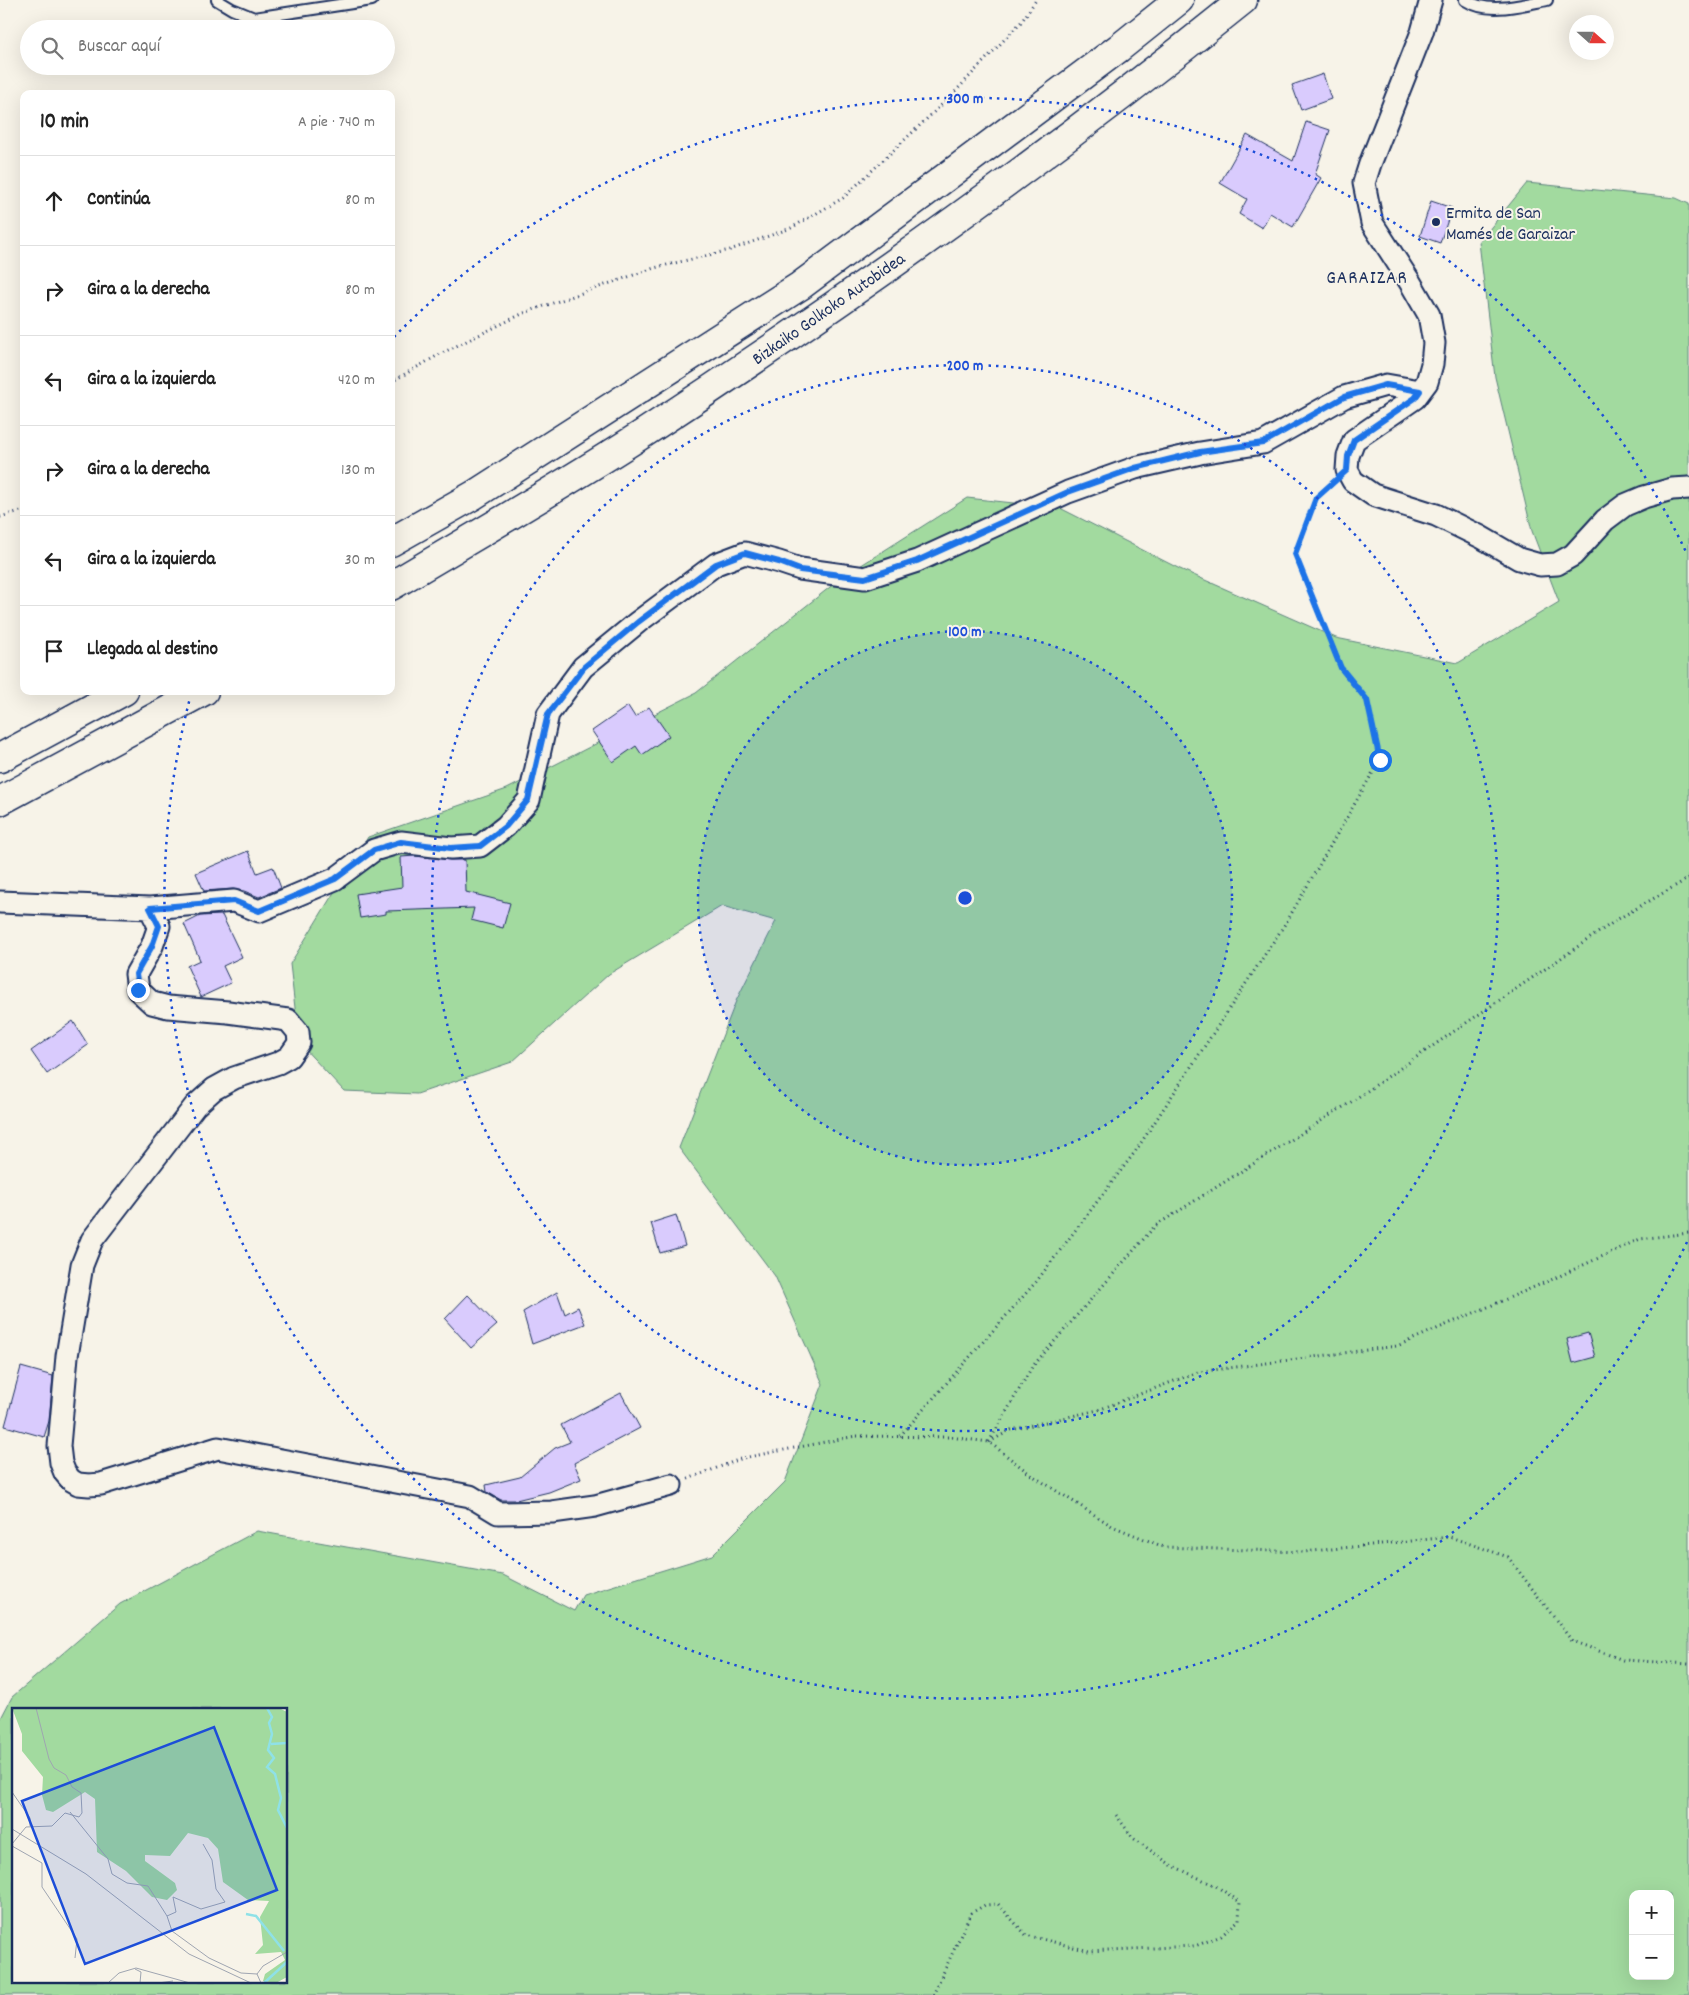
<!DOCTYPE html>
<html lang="es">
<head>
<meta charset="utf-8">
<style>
  :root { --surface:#fff; --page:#f6f6f6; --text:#222; --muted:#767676; --line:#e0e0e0 }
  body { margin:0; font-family:Dekko,sans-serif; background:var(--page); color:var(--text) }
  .controls { position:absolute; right:15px; bottom:15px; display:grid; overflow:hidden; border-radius:10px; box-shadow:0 5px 20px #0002 }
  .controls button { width:45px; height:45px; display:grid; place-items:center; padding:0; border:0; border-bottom:1px solid var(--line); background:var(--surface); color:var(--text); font:25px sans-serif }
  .compass { position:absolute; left:1569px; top:15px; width:45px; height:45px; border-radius:50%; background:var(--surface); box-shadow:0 5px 20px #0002; rotate:111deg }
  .stop { position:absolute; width:15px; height:15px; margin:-11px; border:4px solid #1a73e8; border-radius:50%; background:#fff }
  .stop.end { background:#1a73e8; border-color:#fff; box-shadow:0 1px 5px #0008 }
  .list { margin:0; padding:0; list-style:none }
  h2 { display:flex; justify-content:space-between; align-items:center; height:65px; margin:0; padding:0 20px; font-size:21px }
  h2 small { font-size:16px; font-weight:400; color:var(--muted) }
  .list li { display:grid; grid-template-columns:32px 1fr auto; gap:15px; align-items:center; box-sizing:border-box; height:90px; padding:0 20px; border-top:1px solid var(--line) }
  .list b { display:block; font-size:19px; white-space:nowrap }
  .list em { font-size:16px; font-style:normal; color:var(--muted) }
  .icon { flex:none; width:28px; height:28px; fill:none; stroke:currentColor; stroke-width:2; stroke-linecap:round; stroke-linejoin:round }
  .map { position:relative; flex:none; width:1689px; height:1995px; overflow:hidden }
  .search { position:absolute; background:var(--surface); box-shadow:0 5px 20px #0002; left:20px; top:20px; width:375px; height:55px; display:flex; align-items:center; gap:12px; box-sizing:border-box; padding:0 18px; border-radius:28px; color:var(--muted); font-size:19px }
  .panel { position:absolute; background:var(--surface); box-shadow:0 5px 20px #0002; left:20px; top:90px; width:375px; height:605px; border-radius:10px }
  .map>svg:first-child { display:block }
  .green { fill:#a2da9f; stroke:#5e847e; fill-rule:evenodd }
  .building { fill:#d9cbfd; stroke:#1b2f5e }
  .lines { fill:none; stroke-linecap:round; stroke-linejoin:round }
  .lane-casing { stroke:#1b2f5e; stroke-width:14 }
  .street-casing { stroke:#1b2f5e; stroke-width:25 }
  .highway-casing { stroke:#1b2f5e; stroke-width:31 }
  .path { stroke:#1b2f5e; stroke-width:3; stroke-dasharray:1 4; stroke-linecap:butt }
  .lane { stroke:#f7f3e8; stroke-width:10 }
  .street { stroke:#f7f3e8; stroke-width:21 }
  .highway { stroke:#f7f3e8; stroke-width:28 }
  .route { stroke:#1a73e8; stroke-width:6 }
  .ring { fill:none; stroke:#1d4ed8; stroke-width:2.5; stroke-dasharray:2.5 5 }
  .poi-dot { fill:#1b2f5e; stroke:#f7f3e8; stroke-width:2 }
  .labels { text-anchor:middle; stroke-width:4; stroke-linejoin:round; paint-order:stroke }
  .poi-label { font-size:18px; fill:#1b2f5e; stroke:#f7f3e8; text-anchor:start }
  .street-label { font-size:18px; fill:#1b2f5e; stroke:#f7f3e8 }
  .neighbourhood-label { font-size:19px; letter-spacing:1px; fill:#1b2f5e; stroke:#f7f3e8 }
  .inset-river { fill:none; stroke:#8fe1e7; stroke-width:2.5 }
  .inset-road { fill:none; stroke:#9fa5b1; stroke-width:1 }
  .view { fill:#1d4ed8; fill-opacity:0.15; stroke:#1d4ed8; stroke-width:2.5 }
  .inset-edge { fill:none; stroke:#1b2f5e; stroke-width:2.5 }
  .centre { fill:#1d4ed8; stroke:#f7f3e8; stroke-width:2.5 }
  .ring-label { font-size:15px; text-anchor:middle; font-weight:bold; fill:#1d4ed8; stroke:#f7f3e8; stroke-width:4; stroke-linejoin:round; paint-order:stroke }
</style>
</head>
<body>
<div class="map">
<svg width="1689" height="1995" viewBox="0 0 1689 1995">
  <rect width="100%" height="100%" fill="#f7f3e8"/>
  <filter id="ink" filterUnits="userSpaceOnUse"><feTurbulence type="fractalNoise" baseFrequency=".02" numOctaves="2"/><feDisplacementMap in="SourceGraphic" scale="10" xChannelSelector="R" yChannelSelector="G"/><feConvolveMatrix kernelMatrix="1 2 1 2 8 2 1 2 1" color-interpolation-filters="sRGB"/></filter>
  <g filter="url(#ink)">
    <path class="green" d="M1527,183L1676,198L1689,204V1995H0V1720L12,1697L120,1604L257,1531L503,1575L574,1611L583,1595L712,1555L785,1482L823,1384L775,1276L679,1148L736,1001L776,921L722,906L609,974L512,1062L417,1094L344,1091L299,1043L290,964L368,837L507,789L696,693L844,576L967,498L1060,508L1180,569L1336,638L1458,663L1559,602L1532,531L1495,377L1479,242ZM14,1709H286V1981H14ZM1633,1894H1670V1976H1633Z"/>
    <path class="building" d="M1323,74L1331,99L1301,110L1292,85Z
      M1306,122L1330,130L1315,174L1321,178L1293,227L1270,213L1262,228L1239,214L1247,199L1220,183L1247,135L1293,161Z
      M1431,201L1452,208L1440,243L1420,236Z
      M628,706L635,717L649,707L669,736L642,755L636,746L613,762L592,731Z
      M248,851L257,873L273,867L281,888L259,897L244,891L233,889L204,891L196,873Z
      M415,856L450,860H465L466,892L510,903L503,928L471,920L474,908L386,911V914L360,918L356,894L402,887L401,857Z
      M222,915L242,957L223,966L231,983L201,997L187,966L200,960L184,924L200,916Z
      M73,1021L88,1045L47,1074L31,1051Z
      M676,1215L685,1246L660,1253L651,1223Z
      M557,1292L565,1314L578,1307L585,1324L532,1344L523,1312Z
      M468,1295L497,1325L471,1348L445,1319Z
      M1588,1333L1595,1357L1573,1363L1567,1339Z
      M21,1367L53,1376L49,1421L44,1437L5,1426Z
      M621,1393L640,1428L574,1463L581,1479L549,1492L516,1500H501L487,1492L486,1485L520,1477L555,1448L570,1442L561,1425Z"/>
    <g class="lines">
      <g class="lane-casing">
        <path id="lane" d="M217,0L232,9L254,18L372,0
          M1465,0C1488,15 1521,5 1547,0"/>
      </g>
      <g class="street-casing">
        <path id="street" d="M1431,0L1422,32L1370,164L1364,183L1372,223L1410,282L1429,315L1434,343L1432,364L1427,382L1415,398L1354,440L1348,456L1347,470L1353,481L1373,495L1436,515L1481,537L1519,559L1540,565L1557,564L1573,555L1605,520L1625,505L1644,497L1672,489L1689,488
          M0,902L150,908L159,926L152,946L136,974L138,990L152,1003L168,1007L228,1012L288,1020L298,1032L299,1043L289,1057L278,1063L234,1078L214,1089L195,1106L92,1240L82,1265L67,1356L59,1446L61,1463L65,1473L71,1480L78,1484L89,1485L101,1484L218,1448L470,1496L498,1513L552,1512L595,1506L671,1485
          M150,908L234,901L259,911L335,879L374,850L401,842L451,848L480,846L506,826L529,800L548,714L583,667L638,622L716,564L745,553L779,562L800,569L865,578L917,561L1068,492L1135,468L1200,453L1263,443L1344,397L1386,385L1420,391"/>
      </g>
      <g class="highway-casing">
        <path id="highway" d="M391,542L474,495L800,286L1119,48L1179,0
          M391,586C475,536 559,488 641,435C848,300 1050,156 1243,0
          M0,758L124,691
          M0,801L204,691"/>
      </g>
      <path class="path" d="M391,382L442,353L524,313L654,268L730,250L791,228L843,198L951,96L1022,21L1036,0
        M0,517L24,510
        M900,1436L1036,1282L1135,1152L1287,921L1380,760L1367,700L1341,668L1295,554L1316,498L1333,483
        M989,1442L1032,1367L1155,1226L1351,1102L1618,919L1689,878
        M989,1442L1011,1430L1098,1410L1198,1372L1397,1346L1553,1279L1640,1239L1689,1233
        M688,1479L743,1458L856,1436L950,1437L989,1442L1030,1474L1112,1526L1164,1547L1303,1552L1450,1537L1508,1557L1572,1641L1623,1660L1689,1664
        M933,1995L971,1913L985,1905L998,1904L1026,1935L1089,1951L1195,1946L1221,1936L1239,1920L1240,1902L1216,1886L1171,1865L1133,1838L1116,1815"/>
      <use href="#lane" class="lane"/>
      <use href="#street" class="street"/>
      <use href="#highway" class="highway"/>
    </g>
  </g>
  <g class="lines" filter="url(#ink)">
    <path class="route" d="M138,990L136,974L152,946L159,926L150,908L234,901L259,911L335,879L374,850L401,842L451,848L480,846L506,826L528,800L548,714L584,667L638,622L716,564L745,553L779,562L800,570L865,578L917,561L1068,492L1135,468L1200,452L1263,443L1344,397L1386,385L1420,391L1415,398L1354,440L1348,456L1347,470L1316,498L1295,554L1341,668L1367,700L1380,760"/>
  </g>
  <circle cx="965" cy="898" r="267" fill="#1d4ed8" fill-opacity=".12"/>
  <g class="ring">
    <circle cx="965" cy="898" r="267"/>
    <circle cx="965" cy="898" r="533"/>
    <path d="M1687 1242A800 800 0 0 1 190 698M394 337A800 800 0 0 1 1687 554"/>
  </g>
  <circle class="poi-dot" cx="1436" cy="222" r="5"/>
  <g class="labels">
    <g class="poi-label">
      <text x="1446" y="218">Ermita de San<tspan x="1446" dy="21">Mamés de Garaizar</tspan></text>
    </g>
    <g class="street-label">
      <text transform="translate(828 308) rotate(-35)" y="6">Bizkaiko Golkoko Autobidea</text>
    </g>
    <g class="neighbourhood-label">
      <text x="1367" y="283">GARAIZAR</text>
    </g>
  </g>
  <g transform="translate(12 1708)">
    <rect width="275" height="275" fill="#f7f3e8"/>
    <path d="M0,0H267L275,4V269L264,275L251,273L253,266L273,252L269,244L243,246L251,237L248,209L257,193L236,192L211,174L206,141L196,130L176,125L158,148L133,147V153L163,175L165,182L155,192L140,189L114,163L85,144L83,91L73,84L41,104L34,102L30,87L31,69L10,43V26Z" fill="#a2da9f"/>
    <path class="inset-river" d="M255,0L260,9L257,15L260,26L256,42L262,50L255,59L263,66L269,90L266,102L275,120M259,36L275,35M234,206L244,208L272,243M252,275L275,254"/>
    <path class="inset-road" d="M0,84L18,110V118M58,104L96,151L100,166L115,175L136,178L155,208M0,121L74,166L177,246L239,275M0,136L14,119L40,118L53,105L67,109L70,105L69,85L60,79L54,67L42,60L37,51L24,0M191,136L200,152L204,181L213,194L189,201L161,189L164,204L155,208L160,223L197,250L229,265L245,266L249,275M0,138L30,155V179L65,231L63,250M123,261L129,264L128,275M245,266L251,258L275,244M96,275L107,265L124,260L178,275M146,275L161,273"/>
    <path class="view" d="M202,19L265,182L73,256L10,93Z"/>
    <rect width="275" height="275" class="inset-edge"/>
  </g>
  <circle cx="965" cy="898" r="8" class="centre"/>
  <g class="ring-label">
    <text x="965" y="103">300 m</text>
    <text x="965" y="370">200 m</text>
    <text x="965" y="636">100 m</text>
  </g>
</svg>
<div class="controls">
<button>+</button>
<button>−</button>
</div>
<svg class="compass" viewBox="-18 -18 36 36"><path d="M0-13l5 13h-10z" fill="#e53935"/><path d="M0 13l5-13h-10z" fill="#767676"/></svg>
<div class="stop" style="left:1380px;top:760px"></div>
<div class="stop end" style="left:138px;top:990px"></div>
<div class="search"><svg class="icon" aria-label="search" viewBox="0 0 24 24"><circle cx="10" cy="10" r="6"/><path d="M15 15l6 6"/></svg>Buscar aquí</div>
<section class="panel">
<h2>10 min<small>A pie · 740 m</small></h2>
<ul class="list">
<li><svg class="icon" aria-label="ahead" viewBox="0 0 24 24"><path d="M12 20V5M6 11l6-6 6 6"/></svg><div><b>Continúa</b></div><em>80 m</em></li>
<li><svg class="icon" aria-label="right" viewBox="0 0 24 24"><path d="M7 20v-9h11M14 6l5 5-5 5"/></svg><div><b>Gira a la derecha</b></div><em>80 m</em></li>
<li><svg class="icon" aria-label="left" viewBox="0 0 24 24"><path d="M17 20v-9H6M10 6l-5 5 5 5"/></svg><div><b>Gira a la izquierda</b></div><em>420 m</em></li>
<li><svg class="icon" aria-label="right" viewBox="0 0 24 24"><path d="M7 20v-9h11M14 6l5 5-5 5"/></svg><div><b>Gira a la derecha</b></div><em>130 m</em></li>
<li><svg class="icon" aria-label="left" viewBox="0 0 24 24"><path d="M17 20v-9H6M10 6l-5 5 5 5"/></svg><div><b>Gira a la izquierda</b></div><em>30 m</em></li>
<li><svg class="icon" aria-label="arrive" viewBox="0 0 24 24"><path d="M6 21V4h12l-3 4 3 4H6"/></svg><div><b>Llegada al destino</b></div></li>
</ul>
</section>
</div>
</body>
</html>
